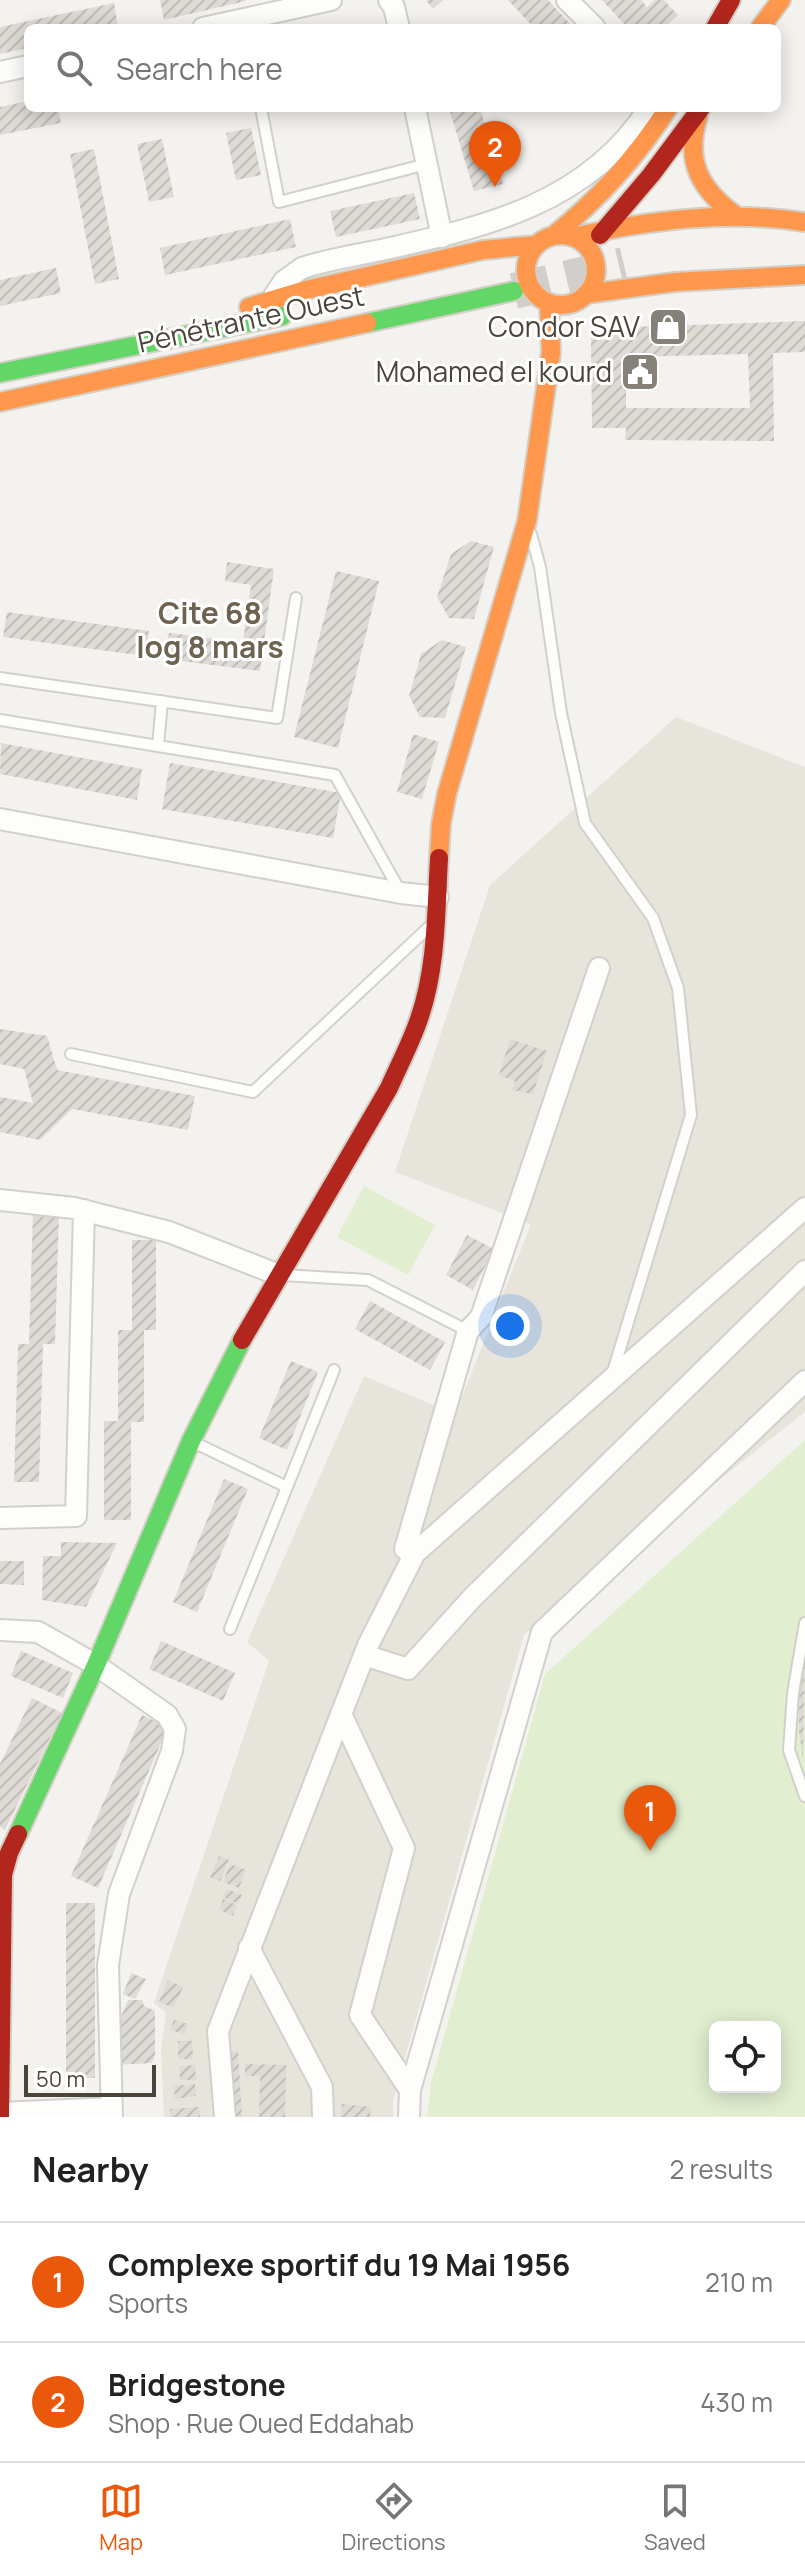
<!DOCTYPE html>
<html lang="en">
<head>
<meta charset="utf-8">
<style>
  :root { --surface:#fff; --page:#f2f2f2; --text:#222; --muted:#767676; --line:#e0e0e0; --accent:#ea580c }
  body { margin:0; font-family:Manrope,sans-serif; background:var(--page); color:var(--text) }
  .controls { position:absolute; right:24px; bottom:24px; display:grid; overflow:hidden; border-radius:12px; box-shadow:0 4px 20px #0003 }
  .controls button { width:72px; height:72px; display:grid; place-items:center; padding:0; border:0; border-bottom:2px solid var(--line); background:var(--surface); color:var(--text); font:40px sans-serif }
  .scale { position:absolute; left:24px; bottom:20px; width:132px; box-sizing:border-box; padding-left:8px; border:4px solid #4b4439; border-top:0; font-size:22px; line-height:28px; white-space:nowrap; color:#4b4439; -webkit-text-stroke:6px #fff; paint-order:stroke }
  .you { position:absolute; left:510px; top:1326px; width:28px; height:28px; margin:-20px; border:6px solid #fff; border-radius:50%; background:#1a73e8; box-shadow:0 0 0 12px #1a73e833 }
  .badge { display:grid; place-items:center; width:52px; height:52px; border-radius:50%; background:var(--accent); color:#fff; font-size:26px; font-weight:700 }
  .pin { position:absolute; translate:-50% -66px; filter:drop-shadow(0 2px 4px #0008) }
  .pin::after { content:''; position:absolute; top:42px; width:28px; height:24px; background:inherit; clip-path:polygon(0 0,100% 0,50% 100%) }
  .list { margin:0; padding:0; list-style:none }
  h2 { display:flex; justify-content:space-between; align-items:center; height:104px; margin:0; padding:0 32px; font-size:34px }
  h2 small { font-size:26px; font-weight:400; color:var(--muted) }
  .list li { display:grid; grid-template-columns:52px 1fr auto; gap:24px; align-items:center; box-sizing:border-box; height:120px; padding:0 32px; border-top:2px solid var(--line) }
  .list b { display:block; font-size:30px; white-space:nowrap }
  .list p { margin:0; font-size:26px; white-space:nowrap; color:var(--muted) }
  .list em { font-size:26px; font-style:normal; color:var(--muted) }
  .icon { flex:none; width:44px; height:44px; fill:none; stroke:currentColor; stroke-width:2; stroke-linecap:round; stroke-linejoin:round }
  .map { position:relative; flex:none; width:805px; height:2117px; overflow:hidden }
  .search { position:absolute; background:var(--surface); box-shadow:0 4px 20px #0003; left:24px; right:24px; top:24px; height:88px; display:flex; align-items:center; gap:20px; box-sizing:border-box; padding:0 28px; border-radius:12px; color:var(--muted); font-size:30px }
  .sheet { height:344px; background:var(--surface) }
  nav { display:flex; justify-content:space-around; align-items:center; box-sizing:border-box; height:112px; border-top:2px solid var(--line); background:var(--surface); font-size:22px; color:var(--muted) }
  nav a { display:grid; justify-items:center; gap:4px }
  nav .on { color:var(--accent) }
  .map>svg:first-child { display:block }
  .residential { fill:#e7e4dc }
  .park { fill:#e1eecf; fill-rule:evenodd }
  .building { fill:url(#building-hatch); fill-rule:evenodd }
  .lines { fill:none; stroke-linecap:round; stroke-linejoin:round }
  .highway-tunnel { stroke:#d2cfca; stroke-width:36; stroke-dasharray:36 18; stroke-linecap:butt }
  .lane-casing { stroke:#d2d0cb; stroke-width:14 }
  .street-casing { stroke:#d2d0cb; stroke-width:24 }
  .fast-casing { stroke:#d3cfc5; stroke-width:22 }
  .slow-casing { stroke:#d3cfc5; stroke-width:22 }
  .jam-casing { stroke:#d3cfc5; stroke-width:22 }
  .lane { stroke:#fdfdfc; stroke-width:10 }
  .street { stroke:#fdfdfc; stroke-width:20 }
  .fast { stroke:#63d668; stroke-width:18 }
  .slow { stroke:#ff974d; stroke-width:18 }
  .jam { stroke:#b3261e; stroke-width:18 }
  .labels { text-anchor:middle; stroke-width:6; stroke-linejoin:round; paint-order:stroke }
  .street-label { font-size:28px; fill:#4b4439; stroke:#fff }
  .poi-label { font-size:28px; fill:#4b4439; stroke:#fff; text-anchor:end }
  .neighbourhood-label { font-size:30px; font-weight:bold; fill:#6e6250; stroke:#fff }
</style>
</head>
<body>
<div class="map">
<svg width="805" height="2117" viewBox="0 0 805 2117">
  <defs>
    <pattern id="building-hatch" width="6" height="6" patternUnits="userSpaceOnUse" patternTransform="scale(2)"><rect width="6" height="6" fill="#dedbd6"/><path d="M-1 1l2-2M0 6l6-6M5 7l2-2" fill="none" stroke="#c0bdb8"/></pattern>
  </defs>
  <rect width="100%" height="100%" fill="#f4f2ee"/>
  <path class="residential" d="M676,717L805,767V1412L524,1635L393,2101V2117H164L161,2049L166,2013L154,2003L269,1661L247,1642L364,1376L455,1414L531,1224L395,1172L490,885Z"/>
  <path class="park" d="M364,1186L435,1225L408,1275L337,1237Z
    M805,1440V2117H427L431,2083L545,1674ZM715,2027H775V2087H715Z"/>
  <path class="building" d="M160,0H246V1L164,20Z
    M426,0H443L433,9Z
    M508,0H548L574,28H534Z
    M602,0H641L647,7L655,0H664L678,15L664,28H628Z
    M114,3L118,28H28V48L0,54V27Z
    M28,101V108H58L61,123L0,135V107Z
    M449,108H480L503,184L474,191Z
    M251,128L261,175L236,180L226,133Z
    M162,139L174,197L149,202L137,144Z
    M94,149L119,279L95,284L70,154Z
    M414,193L420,219L336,237L330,211Z
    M290,219L296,247L165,275L160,248Z
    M56,268L61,293L0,306V280Z
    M805,321V352L773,353L774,441L625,440L626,428H592L591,335H632V327ZM748,354L750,408H626V357Z
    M471,541L494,547L474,619L449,618L437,597L451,554Z
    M227,562L274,569L260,671L165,659L169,633L243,642L251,585L225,581Z
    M336,571L379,581L338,748L294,737Z
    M7,612L149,631L145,656L3,637Z
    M442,640L466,647L445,718L420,717L409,696L421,654Z
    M413,734L439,742L422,799L397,792Z
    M1,743L142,769L137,800L0,774Z
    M170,763L341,793L333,838L162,809Z
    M0,1029L47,1036L57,1070L195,1096L188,1130L72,1109L40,1140L0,1132V1097L33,1103L24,1069L0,1064Z
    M510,1039L547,1051L533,1094L512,1090L515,1081L499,1075Z
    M33,1213L59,1214L55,1344H43L39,1482H14L18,1344H29Z
    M467,1235L494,1249L473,1290L446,1275Z
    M132,1240H156V1330H144V1422H131V1520H104V1421H118V1330H132Z
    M370,1301L445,1342L430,1370L355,1329Z
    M291,1361L318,1372L287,1450L259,1438Z
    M224,1479L248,1489L197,1612L173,1602Z
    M61,1542L117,1543L86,1607L42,1600L43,1556H61Z
    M0,1561H24V1585L0,1584Z
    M161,1641L235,1673L223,1701L149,1669Z
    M21,1651L73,1673L63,1698L11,1676Z
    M803,1660H805L803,1760L799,1731V1688Z
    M32,1698L62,1713L5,1830L0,1827V1764Z
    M142,1715L168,1727L98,1888L71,1876Z
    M219,1856L229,1860L220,1881L210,1877Z
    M230,1864L246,1870L239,1888L223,1882Z
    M227,1889L242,1895L238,1904L223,1897Z
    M223,1899L237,1905L233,1916L219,1910Z
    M66,1903H95V2078H66Z
    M131,1973L146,1979L135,1999L123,1994Z
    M168,1980L183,1987L174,2008L159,2002Z
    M128,2000H142L144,2006L155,2011V2055L152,2063L113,2065L111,2042Z
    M174,2020L188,2024L185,2034L170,2030Z
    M178,2041H192L193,2059H178Z
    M238,2051L242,2117H217L213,2052Z
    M245,2064L286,2065L285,2117H259L260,2076H245Z
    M195,2065L196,2080H180L179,2066Z
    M195,2084L196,2096L175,2099L174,2086Z
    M342,2104L371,2107L370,2117H341Z
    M199,2107L200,2117H170V2109Z"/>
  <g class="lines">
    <path class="highway-tunnel" d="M514,291L624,265"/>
    <g class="lane-casing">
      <path id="lane" d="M261,108L279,202L427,164
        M531,534L540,567L561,713L585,823L653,918L678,988L691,1115L612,1375
        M0,678L277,718L296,598
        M0,720L158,746L162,701
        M158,746L335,775L401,893
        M71,1054L253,1092L428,928
        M282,1275L368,1280L468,1331
        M191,1441L287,1487
        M805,1623L793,1693L789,1750L805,1796
        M230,1629L334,1370"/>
    </g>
    <g class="street-casing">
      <path id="street" d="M389,0L394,7L399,28
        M567,0L595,28
        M203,28L331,0
        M0,72L28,66
        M415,108L442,237
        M274,296L284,281L302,268C329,259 358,255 386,249C489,226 589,202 649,108
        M0,819L401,893L438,897
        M0,1200L74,1208L169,1232L279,1275
        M0,1518L76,1516L84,1210
        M415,1553L805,1208
        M0,1630L38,1632L96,1665L167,1715L175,1729L172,1751L119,1894L108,1965L112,2117
        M364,1655L408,1669L472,1598L805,1271
        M341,1714L404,1848L360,2015L410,2090
        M249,1948L322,2087L323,2117
        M0,2113L111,2108
        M225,2117L218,2031L368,1645L415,1553L405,1549L468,1331L481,1317L599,968
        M409,2117L410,2090L542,1632L805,1381"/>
    </g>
    <g class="fast-casing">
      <path id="fast" d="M367,323L514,291
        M0,373L282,316
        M18,1834L96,1665L191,1441L242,1340"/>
    </g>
    <g class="slow-casing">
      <path id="slow" d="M760,28L781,0
        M698,117C684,162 701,191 738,217
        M526 270a35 35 0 1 1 70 0a35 35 0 1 1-70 0Z
        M553,236C599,199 636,158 668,108
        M573,237C651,220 726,210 805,222
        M586,294L675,282L805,275
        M249,307L302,291L483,250L536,245
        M0,402L367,323
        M439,858L441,824L447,793L527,521L551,352L549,303"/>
    </g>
    <g class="jam-casing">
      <path id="jam" d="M715,28L731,0
        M600,235L651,175L701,108
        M242,1340L389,1088C399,1065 411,1043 419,1019C437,968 436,911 439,858
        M0,2117L3,1875L9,1853L18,1834"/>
    </g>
    <use href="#lane" class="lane"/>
    <use href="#street" class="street"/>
    <use href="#fast" class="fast"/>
    <use href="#slow" class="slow"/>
    <use href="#jam" class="jam"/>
  </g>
  <defs>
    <g id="shop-square" transform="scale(2)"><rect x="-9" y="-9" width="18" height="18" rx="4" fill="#868178" stroke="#fff"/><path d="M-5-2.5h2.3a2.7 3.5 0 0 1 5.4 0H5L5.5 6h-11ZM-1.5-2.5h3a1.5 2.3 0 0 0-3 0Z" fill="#fff"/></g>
    <g id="civic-square" transform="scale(2)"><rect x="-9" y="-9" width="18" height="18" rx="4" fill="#868178" stroke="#fff"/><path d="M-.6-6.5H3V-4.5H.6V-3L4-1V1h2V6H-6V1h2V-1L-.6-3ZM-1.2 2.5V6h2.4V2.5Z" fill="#fff"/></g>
  </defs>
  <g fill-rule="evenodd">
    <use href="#shop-square" x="668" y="327"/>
    <use href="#civic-square" x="640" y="372"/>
  </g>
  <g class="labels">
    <g class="street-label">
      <text transform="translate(251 319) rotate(-12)" y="10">Pénétrante Ouest</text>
    </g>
    <g class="poi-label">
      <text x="640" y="337">Condor SAV</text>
      <text x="612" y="382">Mohamed el kourd</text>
    </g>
    <g class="neighbourhood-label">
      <text x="210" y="624">Cite 68<tspan x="210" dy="34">log 8 mars</tspan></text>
    </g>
  </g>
</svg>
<div class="controls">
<button><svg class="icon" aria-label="locate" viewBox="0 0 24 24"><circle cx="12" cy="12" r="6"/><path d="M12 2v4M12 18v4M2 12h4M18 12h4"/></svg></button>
</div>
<div class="scale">50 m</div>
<div class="you"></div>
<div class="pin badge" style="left:650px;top:1851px">1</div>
<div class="pin badge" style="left:495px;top:187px">2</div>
<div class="search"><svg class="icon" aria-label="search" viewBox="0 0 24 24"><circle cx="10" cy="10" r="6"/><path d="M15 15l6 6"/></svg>Search here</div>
</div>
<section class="sheet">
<h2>Nearby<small>2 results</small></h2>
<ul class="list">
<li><span class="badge">1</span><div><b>Complexe sportif du 19 Mai 1956</b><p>Sports</p></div><em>210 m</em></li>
<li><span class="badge">2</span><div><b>Bridgestone</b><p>Shop · Rue Oued Eddahab</p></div><em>430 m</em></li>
</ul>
</section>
<nav>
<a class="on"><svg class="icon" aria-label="map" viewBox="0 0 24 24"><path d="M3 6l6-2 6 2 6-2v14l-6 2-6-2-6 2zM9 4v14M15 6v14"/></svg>Map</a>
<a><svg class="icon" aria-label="directions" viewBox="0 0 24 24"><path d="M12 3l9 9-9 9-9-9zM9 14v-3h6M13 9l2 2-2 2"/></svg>Directions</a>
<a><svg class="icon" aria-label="saved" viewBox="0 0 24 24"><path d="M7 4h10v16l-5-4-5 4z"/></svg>Saved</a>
</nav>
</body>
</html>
